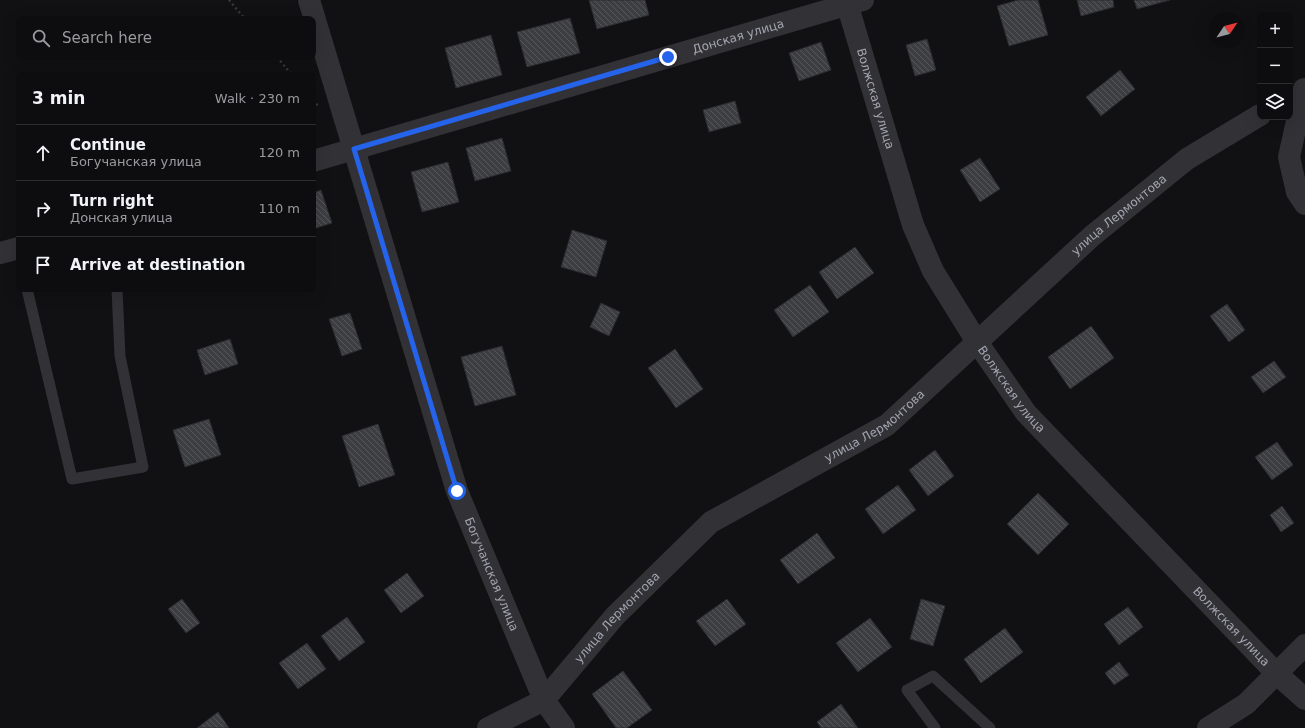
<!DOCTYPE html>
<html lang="en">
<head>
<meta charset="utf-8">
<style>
  :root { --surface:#0d0c0e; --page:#161517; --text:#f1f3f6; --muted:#9a9b9e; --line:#2d2c2e }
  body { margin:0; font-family:"DejaVu Sans",sans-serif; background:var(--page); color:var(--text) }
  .controls { position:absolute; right:12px; top:12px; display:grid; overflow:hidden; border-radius:8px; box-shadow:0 4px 16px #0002 }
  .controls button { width:36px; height:36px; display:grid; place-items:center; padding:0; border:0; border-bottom:1px solid var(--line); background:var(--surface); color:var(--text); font:20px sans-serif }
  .compass { position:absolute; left:1209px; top:12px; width:36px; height:36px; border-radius:50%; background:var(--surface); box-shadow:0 4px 16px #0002; rotate:55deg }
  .stop { position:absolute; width:12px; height:12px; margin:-9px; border:3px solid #2563eb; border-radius:50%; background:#fff }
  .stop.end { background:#2563eb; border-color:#fff; box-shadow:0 1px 4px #0008 }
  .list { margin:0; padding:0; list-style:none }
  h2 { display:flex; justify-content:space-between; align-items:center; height:52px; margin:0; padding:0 16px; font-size:17px }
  h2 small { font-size:13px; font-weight:400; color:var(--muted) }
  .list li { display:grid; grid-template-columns:26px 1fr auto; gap:12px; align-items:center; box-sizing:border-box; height:56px; padding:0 16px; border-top:1px solid var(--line) }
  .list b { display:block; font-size:15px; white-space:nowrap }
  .list p { margin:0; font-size:13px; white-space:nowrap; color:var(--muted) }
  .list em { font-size:13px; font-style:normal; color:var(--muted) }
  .icon { flex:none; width:22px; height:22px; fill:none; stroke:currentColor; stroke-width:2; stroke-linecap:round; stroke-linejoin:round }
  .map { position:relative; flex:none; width:1305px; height:728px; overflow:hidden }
  .search { position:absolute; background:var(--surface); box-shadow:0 4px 16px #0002; left:16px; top:16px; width:300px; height:44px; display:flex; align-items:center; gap:10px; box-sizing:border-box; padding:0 14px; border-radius:8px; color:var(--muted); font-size:15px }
  .panel { position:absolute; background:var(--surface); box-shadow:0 4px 16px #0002; left:16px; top:72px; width:300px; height:220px; border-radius:8px }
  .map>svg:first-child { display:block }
  .building { fill:url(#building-back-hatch); stroke:#2b2b2e }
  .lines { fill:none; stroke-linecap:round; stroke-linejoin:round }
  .path { stroke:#38393d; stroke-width:2.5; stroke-dasharray:2 3; stroke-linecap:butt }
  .service { stroke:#323236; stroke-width:11 }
  .minor { stroke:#323236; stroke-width:22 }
  .route { stroke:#2563eb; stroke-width:5 }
  .labels { text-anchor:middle; stroke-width:3.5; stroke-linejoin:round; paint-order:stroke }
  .street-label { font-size:12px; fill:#a3a5b1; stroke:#0c0c0d }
</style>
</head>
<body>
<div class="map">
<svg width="1305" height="728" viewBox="0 0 1305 728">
  <defs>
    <pattern id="building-back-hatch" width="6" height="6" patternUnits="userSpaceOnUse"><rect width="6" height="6" fill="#3d3e42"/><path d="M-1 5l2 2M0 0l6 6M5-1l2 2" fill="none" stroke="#56575b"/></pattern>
  </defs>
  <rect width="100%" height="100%" fill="#111012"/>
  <path class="building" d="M589,0H645L649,15L597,29Z
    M1018,0H1038L1048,35L1009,46L997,6Z
    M1077,0H1113L1114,7L1081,16Z
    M1134,0H1170L1137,9Z
    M570,18L580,53L527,67L517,32Z
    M491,35L502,75L456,88L445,48Z
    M927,39L936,70L915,76L906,45Z
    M821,42L831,70L799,81L789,53Z
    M1120,70L1135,89L1101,116L1086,97Z
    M735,101L741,123L709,132L703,110Z
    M502,138L511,171L475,181L466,148Z
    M980,158L1000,189L980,202L960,170Z
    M448,162L459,202L422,212L411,172Z
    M321,190L332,223L313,229V193Z
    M572,230L607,241L596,277L561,267Z
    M855,247L874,273L837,299L819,272Z
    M810,285L829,312L793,337L774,310Z
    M601,303L620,312L609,336L590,327Z
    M1227,304L1245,330L1229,342L1210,316Z
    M350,313L362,349L342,356L329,319Z
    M1091,326L1114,358L1070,389L1048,357Z
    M230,339L238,364L205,375L197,350Z
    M502,346L516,395L475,406L461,357Z
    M675,349L703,389L676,408L648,368Z
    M1274,361L1286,377L1263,393L1251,377Z
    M209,419L221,455L185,467L173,430Z
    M378,424L395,475L359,487L342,436Z
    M1277,442L1293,465L1272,480L1255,457Z
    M935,450L954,476L928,496L909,470Z
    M898,485L916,510L883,534L865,509Z
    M1038,493L1069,524L1038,555L1007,524Z
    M1282,506L1294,523L1281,532L1270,515Z
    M817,533L835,558L798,584L780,560Z
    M407,573L424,596L401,613L384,590Z
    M182,599L200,623L186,633L168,609Z
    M727,599L746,624L715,646L696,621Z
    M921,599L945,606L933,646L910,639Z
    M1128,607L1143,627L1119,645L1104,624Z
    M347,617L365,642L339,661L321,636Z
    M870,618L892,647L858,672L836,643Z
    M1005,628L1023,652L981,683L964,659Z
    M307,643L326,669L298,689L279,663Z
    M1119,662L1129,675L1114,685L1105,673Z
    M623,671L652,710L627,728H616L592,694Z
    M841,704L858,728H821L817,722Z
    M218,712L229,728H197Z"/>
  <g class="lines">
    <path class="path" d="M229,0L245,19
      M277,57L292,75
      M313,100L318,106"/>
    <path class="service" d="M27,289L72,479L143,467L120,356L117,289
      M935,728L907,690L933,676L990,728"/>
    <g class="minor">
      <path id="s1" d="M309,0L457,491L544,700L564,728"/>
      <path id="s2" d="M846,0L913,225L933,271L977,342L1026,413L1277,674L1305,699"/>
      <path d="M1304,89L1289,157L1297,192L1305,204"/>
      <path id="s3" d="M313,161L863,0"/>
      <path d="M0,253L19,248"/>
      <path id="s4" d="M488,728L544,700L615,616L711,522L887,425L1092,236L1187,159L1260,115"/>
      <path d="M1208,728L1246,704L1305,645"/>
    </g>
  </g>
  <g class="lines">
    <path class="route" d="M457,491L354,149L668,57"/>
  </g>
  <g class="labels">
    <g class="street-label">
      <text dy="4" stroke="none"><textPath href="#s3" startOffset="443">Донская улица</textPath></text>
      <text dy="4" stroke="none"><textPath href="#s2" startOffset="103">Волжская улица</textPath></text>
      <text dy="4" stroke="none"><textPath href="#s4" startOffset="821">улица Лермонтова</textPath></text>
      <text dy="4" stroke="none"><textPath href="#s2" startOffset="427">Волжская улица</textPath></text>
      <text dy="4" stroke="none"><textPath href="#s4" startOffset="497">улица Лермонтова</textPath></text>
      <text dy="4" stroke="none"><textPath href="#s1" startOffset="603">Богучанская улица</textPath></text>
      <text dy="4" stroke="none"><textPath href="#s4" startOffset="173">улица Лермонтова</textPath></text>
      <text dy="4" stroke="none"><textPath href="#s2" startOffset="751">Волжская улица</textPath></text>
    </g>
  </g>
</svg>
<div class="controls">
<button>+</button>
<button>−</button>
<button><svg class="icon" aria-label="layers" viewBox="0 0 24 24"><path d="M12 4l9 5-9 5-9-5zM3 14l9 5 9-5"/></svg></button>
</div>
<svg class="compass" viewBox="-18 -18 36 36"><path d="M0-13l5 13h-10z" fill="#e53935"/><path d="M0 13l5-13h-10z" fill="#9a9b9e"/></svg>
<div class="stop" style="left:457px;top:491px"></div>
<div class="stop end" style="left:668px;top:57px"></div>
<div class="search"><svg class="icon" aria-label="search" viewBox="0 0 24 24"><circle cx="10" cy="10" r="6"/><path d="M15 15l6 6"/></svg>Search here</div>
<section class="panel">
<h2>3 min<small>Walk · 230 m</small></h2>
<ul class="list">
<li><svg class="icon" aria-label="ahead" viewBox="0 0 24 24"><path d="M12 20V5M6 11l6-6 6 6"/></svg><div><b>Continue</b><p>Богучанская улица</p></div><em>120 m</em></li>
<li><svg class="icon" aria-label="right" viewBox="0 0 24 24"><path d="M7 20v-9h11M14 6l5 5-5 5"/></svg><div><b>Turn right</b><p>Донская улица</p></div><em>110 m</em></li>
<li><svg class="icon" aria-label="arrive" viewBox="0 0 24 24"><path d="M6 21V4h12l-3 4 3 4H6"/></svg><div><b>Arrive at destination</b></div></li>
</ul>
</section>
</div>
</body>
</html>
